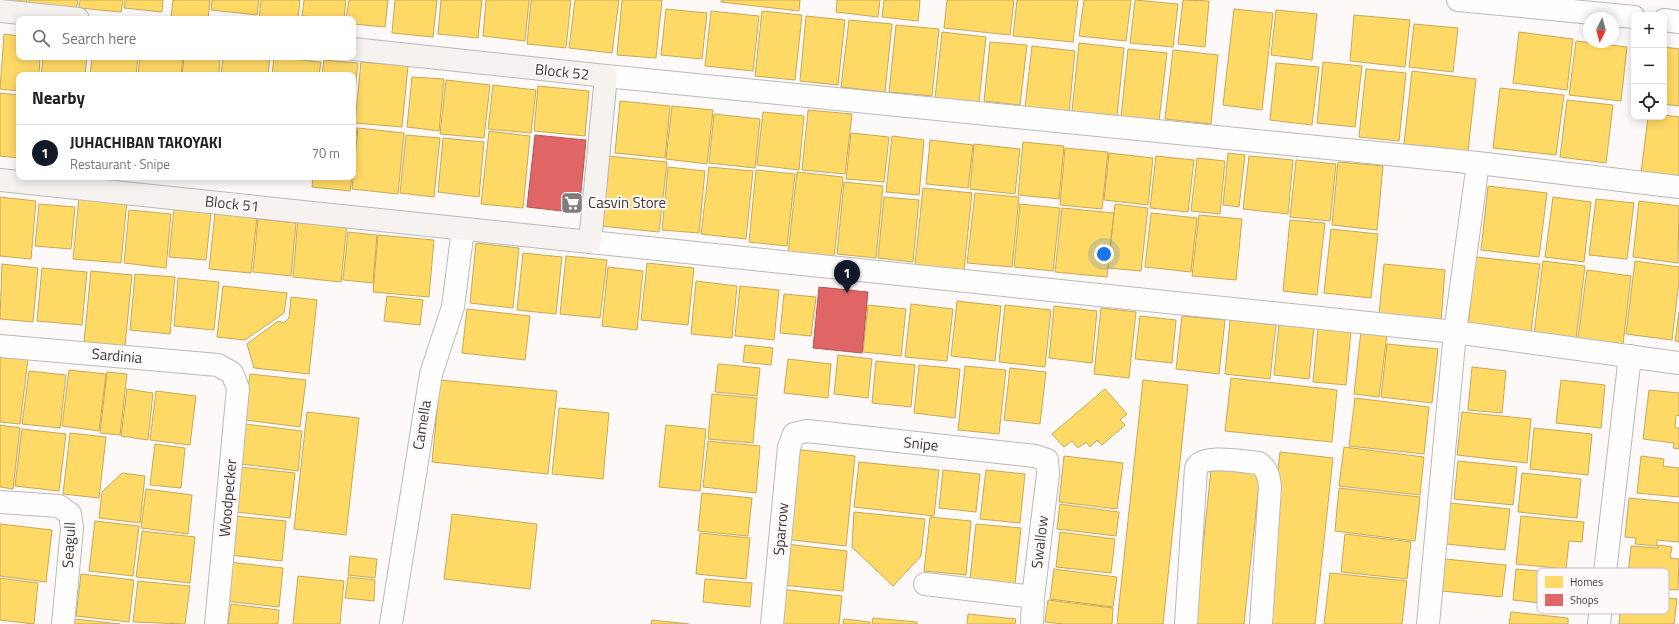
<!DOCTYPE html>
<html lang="en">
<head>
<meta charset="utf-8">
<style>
  :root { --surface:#fff; --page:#f6f6f6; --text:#222; --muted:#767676; --line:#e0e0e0; --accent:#111827 }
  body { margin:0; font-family:"Titillium Web",sans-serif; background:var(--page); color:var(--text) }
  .controls { position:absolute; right:12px; top:12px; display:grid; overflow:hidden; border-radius:8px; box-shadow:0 2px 10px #0003 }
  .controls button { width:36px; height:36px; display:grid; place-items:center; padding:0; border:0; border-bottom:1px solid var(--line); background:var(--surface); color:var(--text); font:20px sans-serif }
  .compass { position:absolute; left:1583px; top:12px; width:36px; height:36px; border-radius:50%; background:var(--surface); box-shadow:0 2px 10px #0003; rotate:186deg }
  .you { position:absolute; left:1104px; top:254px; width:14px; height:14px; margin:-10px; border:3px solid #fff; border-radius:50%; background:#1a73e8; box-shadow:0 0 0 6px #1a73e833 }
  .badge { display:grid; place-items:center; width:26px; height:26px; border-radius:50%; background:var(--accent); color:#fff; font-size:13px; font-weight:700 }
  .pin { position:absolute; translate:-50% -33px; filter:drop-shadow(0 1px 2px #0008) }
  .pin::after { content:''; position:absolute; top:21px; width:14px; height:12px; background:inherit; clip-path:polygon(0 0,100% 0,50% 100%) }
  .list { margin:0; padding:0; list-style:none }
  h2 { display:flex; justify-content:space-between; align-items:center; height:52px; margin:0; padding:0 16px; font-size:17px }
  h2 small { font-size:13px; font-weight:400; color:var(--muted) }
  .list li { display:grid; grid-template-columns:26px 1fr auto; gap:12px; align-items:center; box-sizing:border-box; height:56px; padding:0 16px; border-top:1px solid var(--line) }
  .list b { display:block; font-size:15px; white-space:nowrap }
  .list p { margin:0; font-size:13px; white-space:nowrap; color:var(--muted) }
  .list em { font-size:13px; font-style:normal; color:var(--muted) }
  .icon { flex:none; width:22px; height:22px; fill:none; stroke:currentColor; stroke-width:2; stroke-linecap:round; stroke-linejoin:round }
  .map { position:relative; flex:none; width:1679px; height:624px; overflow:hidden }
  .search { position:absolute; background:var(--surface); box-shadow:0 2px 10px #0003; left:16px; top:16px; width:340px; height:44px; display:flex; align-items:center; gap:10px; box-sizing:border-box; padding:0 14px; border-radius:8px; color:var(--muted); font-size:15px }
  .panel { position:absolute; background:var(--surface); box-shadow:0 2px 10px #0003; left:16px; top:72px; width:340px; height:108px; border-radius:8px }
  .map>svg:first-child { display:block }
  .homes { fill:#ffd966; stroke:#c5a959 }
  .shops { fill:#e06666; stroke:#af5959 }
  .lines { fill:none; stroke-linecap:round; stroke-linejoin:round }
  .street-casing { stroke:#bbb8b8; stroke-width:24 }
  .secondary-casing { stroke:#bbb8b8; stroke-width:24 }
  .street { stroke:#fffefe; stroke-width:22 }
  .secondary { stroke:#f6f2f0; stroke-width:22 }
  .labels { text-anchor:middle; stroke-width:4; stroke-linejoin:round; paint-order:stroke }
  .street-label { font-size:15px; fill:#3d3a3a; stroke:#fff8f8 }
  .poi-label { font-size:15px; fill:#3d3a3a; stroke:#fff8f8; text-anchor:start }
  .key { fill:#fff8f8; stroke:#c5bfbf; stroke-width:1 }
  .key-label { font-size:11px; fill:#3d3a3a }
</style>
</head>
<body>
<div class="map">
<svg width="1679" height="624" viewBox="0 0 1679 624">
  <rect width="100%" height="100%" fill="#fef9f9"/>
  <path class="homes" d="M0,0H27L26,6L0,3Z
    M29,0H78L76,12L28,6Z
    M80,0H123L121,12L79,8Z
    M125,0H163L162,12L124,8Z
    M173,0H210L208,19L171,17Z
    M212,0H259L257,15L211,10Z
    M261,0H300L298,19H259Z
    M304,0H346L344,19L302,16Z
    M349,0H388L385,27L353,24V19H346Z
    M395,0H437L433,37L392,33Z
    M441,0H482L478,38L438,34Z
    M486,0H529L525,41L483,36Z
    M531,0H571L566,48L527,44Z
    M575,0H619L612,53L569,48Z
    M622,0H662L656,58L617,55Z
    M722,0H800L799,11L721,2Z
    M837,0H880L878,17L836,12Z
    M884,0H920L918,21L882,17Z
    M947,0H1014L1010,35L944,28Z
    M1017,0H1078L1073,42L1013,36Z
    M1084,0H1131L1126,41L1079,36Z
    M1135,0L1178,4L1173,47L1130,43Z
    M1183,0L1209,1L1205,47L1178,44Z
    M666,9L707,13L702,59L661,55Z
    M1234,9L1273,13L1262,110L1223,105Z
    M1276,10L1317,14L1312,60L1271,55Z
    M711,11L759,16L753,71L705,66Z
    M762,11L802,15L795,80L755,76Z
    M1354,15L1410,20L1405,67L1350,61Z
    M806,16L845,20L838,85L800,81Z
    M849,20L892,24L885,92L841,87Z
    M1414,24L1458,28L1453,72L1409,67Z
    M896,25L939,29L932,96L889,92Z
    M942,32L986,37L979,102L935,98Z
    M1519,32L1573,39L1567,90L1513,83Z
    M4,34L19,36V57H40L39,75H19V91L0,89Z
    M1576,41L1627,47L1621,101L1569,95Z
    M990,42L1027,45L1020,105L984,101Z
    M1079,43L1124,48L1117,116L1072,111Z
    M1032,46L1075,51L1069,112L1025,107Z
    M1664,47L1679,49V106L1664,104Z
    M1128,49L1167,53L1159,121L1121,117Z
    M1173,50L1218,55L1211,124L1165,119Z
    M43,57H87L85,75H41Z
    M92,57H138L136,75H90Z
    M140,57H183L181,75H138Z
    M184,57H220L219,75H182Z
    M223,57H270L268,75H221Z
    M274,57L321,62L319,75H272Z
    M324,60L358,63L353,109V75H322Z
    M361,62L408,66L402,127L355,123Z
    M1323,62L1362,66L1355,127L1317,123Z
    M1276,63L1319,67L1312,125L1270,120Z
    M1366,69L1406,73L1399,141L1359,137Z
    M1412,71L1476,79L1468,151L1404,144Z
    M412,77L444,79L439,131L407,127Z
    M446,80L490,85L484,138L440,134Z
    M493,85L536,90L531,133L488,129Z
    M538,86L589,91L585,136L534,131Z
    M1500,88L1564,95L1556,155L1493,148Z
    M0,93L19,95V158L0,156Z
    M1567,100L1613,105L1606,163L1560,157Z
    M620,101L670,106L665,158L615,153Z
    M672,106L713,110L707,164L666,159Z
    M808,110L852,114L845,174L802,170Z
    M763,112L804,116L799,170L757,165Z
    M714,114L760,119L755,168L709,163Z
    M1664,115L1679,117V178L1641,173L1648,117H1664Z
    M353,127L357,128L353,166Z
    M358,128L404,133L398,194L352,189Z
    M489,131L530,136L523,208L481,204Z
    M851,133L889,137L884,182L846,179Z
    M406,135L440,138L434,197L400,193Z
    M892,136L924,140L919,195L886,192Z
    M443,138L484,142L479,197L438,192Z
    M930,140L973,145L968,188L926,184Z
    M1023,142L1064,146L1059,199L1018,195Z
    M974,144L1020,149L1015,194L970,189Z
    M1065,148L1108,152L1102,209L1060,205Z
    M1109,153L1153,158L1148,205L1104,200Z
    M1228,153L1245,155L1239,207L1223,205Z
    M608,156L667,162L659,232L601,226Z
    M1156,156L1194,160L1188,212L1150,208Z
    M1249,156L1293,160L1288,214L1243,209Z
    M1197,158L1225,161L1220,214L1191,211Z
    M1296,160L1336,164L1330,221L1290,217Z
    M1338,162L1383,166L1377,230L1332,225Z
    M668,167L705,171L699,233L662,230Z
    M709,167L753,171L746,239L701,234Z
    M756,170L795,174L787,246L749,242Z
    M797,172L843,177L834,258L788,254Z
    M282,177H308L307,179Z
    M313,177H352L350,191L312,187Z
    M844,182L883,186L876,258L837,254Z
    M1488,186L1547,193L1539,257L1481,250Z
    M923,188L972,193L964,270L915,265Z
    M975,193L1019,197L1012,267L967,263Z
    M0,197L36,201L31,259L0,256Z
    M79,197L127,201L121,263L73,259Z
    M884,197L919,200L913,262L878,258Z
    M1553,197L1591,202L1584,262L1545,257Z
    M1596,199L1634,203L1627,259L1589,255Z
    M1639,201L1679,206L1678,263L1633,257Z
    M39,204L75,207L71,249L35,246Z
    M1020,204L1060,208L1053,271L1014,267Z
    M1115,204L1148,208L1141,271L1108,268Z
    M1062,208L1114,213L1107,277L1055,272Z
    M174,209L211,213L206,260L169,257Z
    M129,210L171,214L166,268L124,263Z
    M215,213L257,217L251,273L209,269Z
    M1151,213L1197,218L1191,272L1145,267Z
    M1199,215L1242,219L1236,280L1192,276Z
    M298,218L347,223L341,282L293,277Z
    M258,219L296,223L291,276L253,272Z
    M1290,220L1325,223L1317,295L1283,291Z
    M1331,229L1378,234L1371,298L1324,293Z
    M348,232L377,235L373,283L343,280Z
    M378,235L434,240L429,297L373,292Z
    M476,243L519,248L513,308L470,303Z
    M523,253L562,257L556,314L517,310Z
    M566,256L607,260L600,318L560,314Z
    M1476,257L1540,264L1531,332L1468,325Z
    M1543,261L1585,266L1576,339L1534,334Z
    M1635,261L1679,267V281L1672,340L1626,334Z
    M647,263L694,268L688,325L641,320Z
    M2,264L38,268L33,322L0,319Z
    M1384,264L1445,270L1441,321L1379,314Z
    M608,267L643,271L637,330L602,326Z
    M42,268L87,272L82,325L37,321Z
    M1587,270L1631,276L1623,344L1578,338Z
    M91,271L132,275L125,346L84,342Z
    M135,274L175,277L170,334L130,330Z
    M178,278L219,282L214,330L174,326Z
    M696,281L737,286L732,338L691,334Z
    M223,286L287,293L284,313L245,340L217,337Z
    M740,286L779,290L774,340L735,336Z
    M784,294L816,297L811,336L780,333Z
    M387,296L423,300L420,325L384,321Z
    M291,297L317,300L309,374L254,368L247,344L278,321L284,323L289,318Z
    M957,301L1001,306L995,361L951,356Z
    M911,304L953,309L947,361L905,357Z
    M868,305L906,309L901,356L863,352Z
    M1005,305L1051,310L1045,367L999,362Z
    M1054,306L1097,311L1092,363L1049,358Z
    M1101,308L1136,312L1129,378L1094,374Z
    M467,309L530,316L525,360L462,353Z
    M1679,312V342L1675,341Z
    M1140,316L1176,320L1172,363L1135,359Z
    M1182,316L1225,320L1219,374L1176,369Z
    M1230,320L1276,325L1270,379L1225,374Z
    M1279,323L1314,327L1309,379L1274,375Z
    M1318,328L1351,331L1346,385L1313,382Z
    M1361,331L1387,334L1379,397L1354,394Z
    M1387,344L1438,349L1432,403L1381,397Z
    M745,345L773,348L771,365L743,362Z
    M838,355L872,359L868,398L834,394Z
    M0,356L28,359L20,424L0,422Z
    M788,359L831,364L828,398L784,393Z
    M876,361L915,365L911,407L872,403Z
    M718,364L760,368L757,396L715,392Z
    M919,365L960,369L955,418L914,413Z
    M965,366L1006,370L999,434L958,430Z
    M1472,367L1506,371L1502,413L1468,410Z
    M1010,368L1046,372L1040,424L1004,420Z
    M69,370L106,374L99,431L62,426Z
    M29,371L66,375L60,428L22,424Z
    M107,372L127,374L120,435L100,433Z
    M250,374L306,380L300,427L245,420Z
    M1231,378L1337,390L1332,442L1225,431Z
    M440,380L557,391L548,474L432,462Z
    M1143,380L1188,385L1163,624H1117Z
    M1561,380L1605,385L1601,428L1556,423Z
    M127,389L153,393L148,440L121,436Z
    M1105,389L1127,414L1120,420L1125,425L1102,445L1097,440L1090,447L1086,442L1078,448L1072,441L1064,447L1052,434Z
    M1649,390L1679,393V416L1676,415L1675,428H1679V449L1673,448L1674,443L1643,439Z
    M156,391L196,396L190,445L150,440Z
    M712,394L757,398L753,443L708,439Z
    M1355,398L1429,407L1424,454L1349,446Z
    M559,408L609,413L603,479L552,474Z
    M307,412L359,418L346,535L294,529Z
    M1462,412L1531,419L1527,463L1457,455Z
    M245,424L302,431L298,471L241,464Z
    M0,425L20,428L13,489L0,487Z
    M666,425L706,429L700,491L659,487Z
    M1534,428L1592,434L1588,475L1530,469Z
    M22,429L66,434L59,491L15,486Z
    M70,433L106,437L99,498L63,494Z
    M708,441L760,446L756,493L703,487Z
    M155,444L185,448L181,488L150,485Z
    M1344,447L1424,457L1420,495L1339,486Z
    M794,449L855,456L846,546L784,539Z
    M1280,452L1333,458L1315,624H1261Z
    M1064,456L1123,463L1117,509L1059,502Z
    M1641,456L1664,459L1663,466L1679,468V497L1637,493Z
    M1212,460L1261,465L1244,624H1195Z
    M1458,461L1517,467L1513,505L1454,499Z
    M859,462L939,470L934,516L854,507Z
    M241,467L295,473L290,518L236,512Z
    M943,470L980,474L976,512L939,508Z
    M986,470L1025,474L1020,523L980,519Z
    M122,473L145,476L140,523L99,518L102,492Z
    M1522,473L1581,479L1577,518L1518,512Z
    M1339,488L1420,497L1415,541L1335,531Z
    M146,489L192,495L188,534L141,528Z
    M702,493L752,498L748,536L698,531Z
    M1629,498L1679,503V542L1657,540V546L1635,544L1636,538L1625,537Z
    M1450,503L1510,509L1505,550L1446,544Z
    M1060,504L1119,512L1116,536L1057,529Z
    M854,512L925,519L921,556L893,586L852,547Z
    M452,514L537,524L530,589L444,579Z
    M234,516L286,521L282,561L230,555Z
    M1521,516L1584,522L1582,542L1569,541L1566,569L1516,564Z
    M930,517L971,521L966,575L924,571Z
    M95,521L139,526L133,576L89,571Z
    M0,524L52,530L46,582L0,576Z
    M976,524L1021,528L1015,584L970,579Z
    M142,531L195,537L190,583L136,577Z
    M1060,532L1115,539L1111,573L1056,567Z
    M700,533L750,538L746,579L696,574Z
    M1345,534L1411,542L1407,579L1341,572Z
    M786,544L847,551L843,591L781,585Z
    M1658,545L1672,547L1670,558L1679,559L1678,590L1627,586L1631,546L1658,548Z
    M350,556L377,559L375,578L348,575Z
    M1445,559L1506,565L1502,597L1442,591Z
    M228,562L283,568L279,607L224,601Z
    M1054,569L1117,577L1113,607L1050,599Z
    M1516,569L1572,574L1568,606L1513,600Z
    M1330,573L1407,581L1402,624H1324Z
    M81,574L134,580L129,622L76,616Z
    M298,576L344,581L340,624H293Z
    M348,577L375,580L374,601L345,598Z
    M0,578L38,583L34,624L0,620Z
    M705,579L752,583L750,607L703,602Z
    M138,581L190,586L185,624L133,622Z
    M780,589L842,596L839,624H777Z
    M1622,593L1677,599L1674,624H1619Z
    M1048,600L1113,608L1112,624H1063L1045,622Z
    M231,604L279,610L278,624H228Z
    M1511,612L1568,618V624H1509Z
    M968,614L1016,619L1015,624H967Z
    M873,618L917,622V624H872Z
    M75,619L120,624H74Z
    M844,619L870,622V624H843Z
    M652,620L689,624H651Z"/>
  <path class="shops" d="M535,135L586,140L579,213L527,207Z
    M819,287L868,292L862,353L813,348Z"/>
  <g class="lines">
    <g class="street-casing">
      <path id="street" d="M1458,0L1634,17
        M1664,20L1679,22
        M606,76L1478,163L1679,187
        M590,242L1455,332L1679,363
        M0,346L218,365L232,373L238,388L216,624
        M0,502L59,506L70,514L72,528L63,624
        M925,584L1033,597
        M391,624L431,374L453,307L463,229
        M772,624L789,447L794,434L807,431L1035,456L1047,460L1048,474L1033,597L1032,624
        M1186,624L1196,468C1203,453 1244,462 1259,463C1268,470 1269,477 1270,487L1261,624
        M1428,624L1455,332L1478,163
        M1599,624L1630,356"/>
    </g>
    <g class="secondary-casing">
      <path id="secondary" d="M0,11L78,19
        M0,180L590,242L606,76L353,49"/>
    </g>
    <use href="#street" class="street"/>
    <use href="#secondary" class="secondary"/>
  </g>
  <defs>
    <g id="supermarket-square" transform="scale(1.15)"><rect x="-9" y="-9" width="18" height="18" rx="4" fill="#817d7d" stroke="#fff8f8"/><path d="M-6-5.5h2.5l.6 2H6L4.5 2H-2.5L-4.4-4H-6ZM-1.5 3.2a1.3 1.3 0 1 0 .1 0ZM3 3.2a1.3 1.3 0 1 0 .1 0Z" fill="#fff"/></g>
  </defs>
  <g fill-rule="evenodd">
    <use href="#supermarket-square" x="572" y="203"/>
  </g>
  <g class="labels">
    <g class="street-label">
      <text transform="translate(562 72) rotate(6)" y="5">Block 52</text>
      <text transform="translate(232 204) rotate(6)" y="5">Block 51</text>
      <text transform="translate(117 356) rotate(5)" y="5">Sardinia</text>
      <text transform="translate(422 425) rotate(-81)" y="5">Camella</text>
      <text transform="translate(921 444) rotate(6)" y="5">Snipe</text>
      <text transform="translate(228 498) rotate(-85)" y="5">Woodpecker</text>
      <text transform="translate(781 529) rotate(-85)" y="5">Sparrow</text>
      <text transform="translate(1040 542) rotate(-83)" y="5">Swallow</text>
      <text transform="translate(69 545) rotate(-87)" y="5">Seagull</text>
    </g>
    <g class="poi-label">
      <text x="588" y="208">Casvin Store</text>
    </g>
  </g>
  <rect x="1537" y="568" width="132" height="46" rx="6" class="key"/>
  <rect x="1545" y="576" width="18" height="12" fill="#ffd966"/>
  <rect x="1545" y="594" width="18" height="12" fill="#e06666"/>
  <g class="key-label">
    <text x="1570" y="586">Homes</text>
    <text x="1570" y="604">Shops</text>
  </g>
</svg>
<div class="controls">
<button>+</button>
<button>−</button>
<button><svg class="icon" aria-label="locate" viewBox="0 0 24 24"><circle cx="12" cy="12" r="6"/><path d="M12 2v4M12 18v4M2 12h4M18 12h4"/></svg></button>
</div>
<svg class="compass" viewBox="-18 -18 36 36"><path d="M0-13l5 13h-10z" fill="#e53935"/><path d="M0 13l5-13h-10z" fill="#767676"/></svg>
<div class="you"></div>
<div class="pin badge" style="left:847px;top:293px">1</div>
<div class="search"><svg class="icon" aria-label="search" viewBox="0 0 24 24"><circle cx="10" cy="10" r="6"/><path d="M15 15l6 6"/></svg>Search here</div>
<section class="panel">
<h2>Nearby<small></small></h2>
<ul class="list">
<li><span class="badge">1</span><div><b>JUHACHIBAN TAKOYAKI</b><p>Restaurant · Snipe</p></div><em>70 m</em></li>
</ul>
</section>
</div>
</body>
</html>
